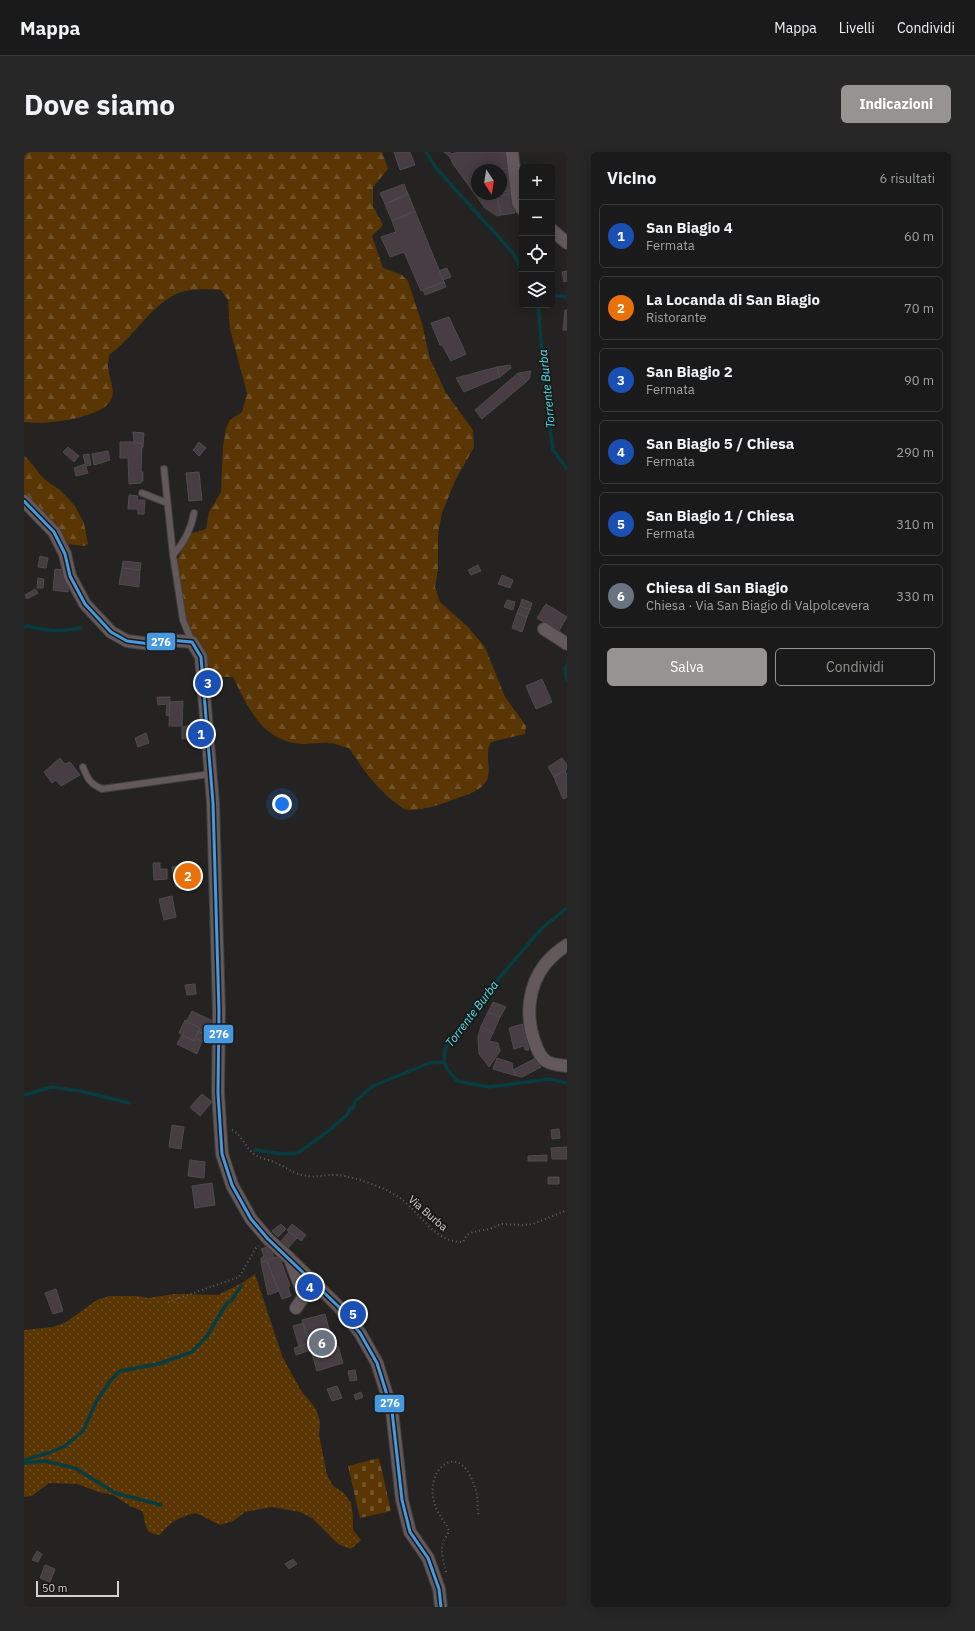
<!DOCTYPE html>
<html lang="it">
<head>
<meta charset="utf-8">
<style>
  :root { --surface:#1b1a1a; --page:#282727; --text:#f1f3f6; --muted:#a0a1a2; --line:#393839; --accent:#959493 }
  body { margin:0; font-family:"IBM Plex Sans",sans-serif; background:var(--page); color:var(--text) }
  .controls { position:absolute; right:12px; top:12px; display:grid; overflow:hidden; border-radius:6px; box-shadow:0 2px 10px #0003 }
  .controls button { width:36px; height:36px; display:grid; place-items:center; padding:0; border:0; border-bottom:1px solid var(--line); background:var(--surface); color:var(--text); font:20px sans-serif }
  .compass { position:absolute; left:447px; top:12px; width:36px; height:36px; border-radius:50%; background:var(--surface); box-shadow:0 2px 10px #0003; rotate:168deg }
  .scale { position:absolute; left:12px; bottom:10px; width:83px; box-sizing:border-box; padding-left:4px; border:2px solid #d2d1d0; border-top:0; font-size:11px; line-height:14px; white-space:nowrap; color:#d2d1d0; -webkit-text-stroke:3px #1b1a18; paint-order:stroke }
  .you { position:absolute; left:258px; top:652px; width:14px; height:14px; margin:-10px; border:3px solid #fff; border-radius:50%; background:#1a73e8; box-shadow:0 0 0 6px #1a73e833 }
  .badge { display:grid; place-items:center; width:26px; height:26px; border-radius:50%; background:var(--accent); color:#fff; font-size:13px; font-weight:700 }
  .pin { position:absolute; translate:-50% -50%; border:2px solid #fff; box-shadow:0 1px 4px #0006 }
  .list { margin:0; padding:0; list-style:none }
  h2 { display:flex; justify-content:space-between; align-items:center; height:52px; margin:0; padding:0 16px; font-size:17px }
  h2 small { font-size:13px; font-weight:400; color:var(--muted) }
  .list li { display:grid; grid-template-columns:26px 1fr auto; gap:12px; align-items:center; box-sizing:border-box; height:64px; margin:0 8px 8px; padding:0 8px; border:1px solid var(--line); border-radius:6px }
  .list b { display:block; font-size:15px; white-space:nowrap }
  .list p { margin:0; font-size:13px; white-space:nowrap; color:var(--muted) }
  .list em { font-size:13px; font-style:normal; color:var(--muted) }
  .actions { display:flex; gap:8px; padding:12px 16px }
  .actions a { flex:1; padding:9px 0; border:1px solid var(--accent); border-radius:6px; text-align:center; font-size:14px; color:var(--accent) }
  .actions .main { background:var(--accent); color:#fff }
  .icon { flex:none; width:22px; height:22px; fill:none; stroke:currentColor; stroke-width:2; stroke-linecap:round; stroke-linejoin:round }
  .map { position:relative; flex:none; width:543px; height:1455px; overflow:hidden; border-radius:6px }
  header { display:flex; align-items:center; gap:24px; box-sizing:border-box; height:56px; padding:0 20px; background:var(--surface); border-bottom:1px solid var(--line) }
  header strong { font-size:19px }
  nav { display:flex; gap:22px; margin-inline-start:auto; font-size:14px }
  .intro { display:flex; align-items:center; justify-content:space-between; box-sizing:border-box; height:96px; padding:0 24px }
  h1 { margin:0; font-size:28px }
  .button { padding:10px 18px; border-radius:6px; background:var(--accent); color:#fff; font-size:14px; font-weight:700 }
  main { display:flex; gap:24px; padding:0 24px }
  aside { flex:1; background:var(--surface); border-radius:6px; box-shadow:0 2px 10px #0003 }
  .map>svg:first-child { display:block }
  .green { fill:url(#green-dots) }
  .forest { fill:url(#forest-firs) }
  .cemetery { fill:url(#cemetery-stones) }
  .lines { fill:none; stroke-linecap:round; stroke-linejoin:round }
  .stream { stroke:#073c40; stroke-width:3.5 }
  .building { fill:#473d43; stroke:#4c4c4b }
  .lane-casing { stroke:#403f3e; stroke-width:8 }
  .street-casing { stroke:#403f3e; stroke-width:14 }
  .path { stroke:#655e60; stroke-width:2; stroke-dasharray:1 3; stroke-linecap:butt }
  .lane { stroke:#63595c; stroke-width:6 }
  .street { stroke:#63595c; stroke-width:12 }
  .bus-1-casing { stroke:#1b1a18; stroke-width:6 }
  .bus-1 { stroke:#4699e1; stroke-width:3 }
  .labels { text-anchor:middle; stroke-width:4; stroke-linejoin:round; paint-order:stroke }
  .street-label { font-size:11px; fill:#d2d1d0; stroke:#1b1a18 }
  .water-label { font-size:12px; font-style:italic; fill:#50e0eb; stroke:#1b1a18 }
  .line-badge { stroke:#1b1a18; stroke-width:1.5 }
  .badge-label { font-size:11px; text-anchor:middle; font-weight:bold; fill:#fff }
</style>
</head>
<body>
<header>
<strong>Mappa</strong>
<nav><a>Mappa</a><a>Livelli</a><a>Condividi</a></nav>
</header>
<div class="intro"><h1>Dove siamo</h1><a class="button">Indicazioni</a></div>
<main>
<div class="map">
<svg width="543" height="1455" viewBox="0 0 543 1455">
  <defs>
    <pattern id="green-dots" width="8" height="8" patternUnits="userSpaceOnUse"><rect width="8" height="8" fill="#5a3605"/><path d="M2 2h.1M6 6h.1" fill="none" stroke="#715228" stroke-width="1.8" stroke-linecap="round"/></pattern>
    <pattern id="forest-firs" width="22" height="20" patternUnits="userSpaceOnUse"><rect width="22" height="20" fill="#5a3605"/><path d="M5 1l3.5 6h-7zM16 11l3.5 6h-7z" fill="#715228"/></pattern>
    <pattern id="cemetery-stones" width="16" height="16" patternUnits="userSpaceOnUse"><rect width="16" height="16" fill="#5a3605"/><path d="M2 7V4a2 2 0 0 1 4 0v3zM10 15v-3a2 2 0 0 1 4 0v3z" fill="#715228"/></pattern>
  </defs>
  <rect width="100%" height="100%" fill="#242322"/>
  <path class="green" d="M231,1122L258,1204L276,1237L292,1257L296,1270L295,1283L303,1323L309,1334L320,1341L327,1351L329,1365V1378L337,1388L327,1397L314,1392L288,1366L276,1360L248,1355L221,1360L209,1369L196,1373L172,1361C154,1366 148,1368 136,1383C118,1382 123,1371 118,1359L106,1354L89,1343L75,1340L53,1332L25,1331L8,1344L0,1345V1178L29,1175L42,1170L73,1148L86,1144H112L124,1146L150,1142L194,1143L218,1131Z"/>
  <path class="forest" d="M0,0H358L364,17L349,35V54L359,73L348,84L359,116L378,123L384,129L398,172L406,207L422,241L449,278L450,295L431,329L418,361L414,381V417L411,435L416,450L444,475L461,495L481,545L502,574L501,582L467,590C459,604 470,620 461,631C453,641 439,644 428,648C419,652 390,661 380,657C376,655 372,650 368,648C348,631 339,617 325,596C319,595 313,592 307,591C298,590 288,592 279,592C239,590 224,556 209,525H188L179,495L168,483L153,439L150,416L165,382L182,377L185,360L197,340L199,294L202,277L206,268L218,260L223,241L206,177L204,148L197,138C184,137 167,136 154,141C126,154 110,185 85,203C85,207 84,211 84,215C85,226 92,238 87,248C77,267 19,273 0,270Z
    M0,304L2,305L20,327L36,338L51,354L60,371L64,392L60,394L42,392L0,345Z"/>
  <path class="cemetery" d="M355,1306L367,1359L336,1366L324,1314Z"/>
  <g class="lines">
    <path class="stream" d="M402,0L412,16L489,101L498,119
      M528,143L543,145
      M514,153L521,236L529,298L543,317
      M0,475L3,474C24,479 35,480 57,476
      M543,513L541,517L543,528
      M543,756L517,777L452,853L421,897L420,910L424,918L433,929L465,935L525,927L543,931
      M0,943L28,935L56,939L105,951
      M231,998L260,1002L274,1001L303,980L323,963L326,956H329L331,949L349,934L405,911L420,910
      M0,1308L27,1300L41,1294L59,1279L72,1250L86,1229L96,1219L134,1212L168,1200L183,1184L203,1151L207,1149L217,1134
      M0,1311L21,1309L51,1316L91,1341L137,1353"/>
  </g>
  <path class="building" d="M370,0H386L391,13L376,18Z
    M420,0H426V2L436,0H482L485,16L453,18V21H451L454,42H477V40L488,38V42L473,44L477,63L473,64L461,56L429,12L426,5Z
    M485,16L488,38L477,40V18H472Z
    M380,32L384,42L361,52L356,41Z
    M384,42L391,59L368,69L361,52Z
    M488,42L491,61L477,63L473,44Z
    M391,59L420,130L397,139L380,100L366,105L357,85L372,80L368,69Z
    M423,116L427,125L419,128L415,119Z
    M543,119V129L540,130L538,120Z
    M420,130L422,135L401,143L399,138Z
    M541,158H543V178H539Z
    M425,165L442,202L427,209L418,193H416L407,171Z
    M486,213L487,216L476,225L473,215Z
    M473,215L476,225L440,240L432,226Z
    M507,219L505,227L502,230L494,221Z
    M494,221L502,230L458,267L451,258Z
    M109,280L120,281L119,295L117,297L118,292L110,290Z
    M96,290H110L118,292L117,320H119V329H117V331L105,332L104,306H96Z
    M175,290L182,296L175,304L169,298Z
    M44,295L55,304L50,310L39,300Z
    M84,299L86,308L70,313L68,302Z
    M65,302L67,313L62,314L59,303Z
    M61,312L64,321L52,324L50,316Z
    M175,320L178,348L165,349L162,321Z
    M105,343L114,344L113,348H121L120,362H114V357H104Z
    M16,404L24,406L22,416L14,415Z
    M99,409L117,411L116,418L98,416Z
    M454,413L457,419L447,423L444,418Z
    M98,416L116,418L115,435L95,432Z
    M31,417L41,418L40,429L45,430L44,440L29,438Z
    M478,423L489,428L486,436L474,432Z
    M14,426L20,427L19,436H13Z
    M11,437L14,441L3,447L1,443Z
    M498,447L508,451L506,458L496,454Z
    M483,448L491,450L489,458L480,455Z
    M522,452L543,465L535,479L513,466Z
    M496,454L506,458L503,465L493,461Z
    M493,461L503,465L498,480L488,476Z
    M518,527L528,550L512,557L502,534Z
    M133,545H146L145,564L142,563L143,552L134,553Z
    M159,549L158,574H145L146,550Z
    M167,573L169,585L158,587V575Z
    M122,581L125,591L114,595L111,586Z
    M36,606L41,612L46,610L56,623L37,634L32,628L28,631L20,620Z
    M538,606L543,613V617L530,625L524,615Z
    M541,618L543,624V645L539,647L530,625Z
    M129,711H136V717H143V727L130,728Z
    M159,713L162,733L152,735L148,715Z
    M148,744L152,765L140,768L135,747Z
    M171,832L172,842L163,843L161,833Z
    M469,850L482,855L476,865L464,860Z
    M168,859L189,869L182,883L174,879L176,876L163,869Z
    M464,860L476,865L469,881L457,874Z
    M161,868L176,876L170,889L155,881Z
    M498,872L505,898H501L500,894L490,897L485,876Z
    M457,874L469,881L465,889L474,891L476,899L465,915L455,902L454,885Z
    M174,879L184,884L181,890L171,886Z
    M158,883L170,889L171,886L178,889L173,902L153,892Z
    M473,906L488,911L489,918L493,924L469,917Z
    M512,906L517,915L498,925L493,924L489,918Z
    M178,942L188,950L176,964L166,955Z
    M148,973L160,975L157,997L145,995Z
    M535,977L536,986L528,987L527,978Z
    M543,995V1007H528L527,996Z
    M523,1003V1009H504V1004Z
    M166,1008L181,1010L180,1026L164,1024Z
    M524,1025H535V1032H524Z
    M188,1031L191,1053L171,1056L168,1034Z
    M257,1072L262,1077L254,1085L248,1079Z
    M268,1072L282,1083L277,1089L263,1078Z
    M265,1080L273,1086L264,1096L256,1090Z
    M245,1094L250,1105L237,1110V1106L240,1104L237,1097Z
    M255,1104L266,1134L264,1135L267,1144L258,1147L243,1109Z
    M243,1109L255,1139L244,1143L237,1110Z
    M32,1137L39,1159L29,1162L21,1141Z
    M301,1162L308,1188H310L312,1195L314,1194L319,1211L293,1219L278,1168Z
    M279,1171L285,1191L275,1194L269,1174Z
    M285,1191L287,1198L272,1203L270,1196Z
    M331,1218L333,1228L326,1229L324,1219Z
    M313,1234L318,1246L308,1249L303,1237Z
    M337,1240L339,1245L332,1248L330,1243Z
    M13,1399L18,1402L14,1410L8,1408Z
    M269,1407L273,1412L265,1417L261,1412Z
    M21,1413L31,1417L26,1430L16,1426Z"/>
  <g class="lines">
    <g class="lane-casing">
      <path id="lane" d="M140,317L149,403L159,468L168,490
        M118,341L143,351
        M149,403C161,390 167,378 170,361
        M59,615C64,627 65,631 78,637L186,622"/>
    </g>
    <g class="street-casing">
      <path id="street" d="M488,0L494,50L498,57
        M528,78L543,91
        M0,349L30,380L41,402L46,424L61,452L87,480L103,489L126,492L145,488L168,490L177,505L189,651L195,859L194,941L198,1002L208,1033L227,1067L244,1087L265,1106L314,1154L336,1181L353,1211L368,1259L378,1348L386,1380L404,1406L415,1437L417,1455
        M520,477L543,492
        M543,793C535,798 528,804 522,811C504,833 501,865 511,891C513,897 516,905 522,909C528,913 536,913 543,914
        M267,1110L280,1144L272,1156"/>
    </g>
    <path class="path" d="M208,978C219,984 222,998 233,1004C238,1007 245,1007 250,1010C258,1013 264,1018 272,1021C289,1028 298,1022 314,1023C331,1025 362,1036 376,1046C397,1061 409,1090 439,1090L443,1083L449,1080L466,1077L477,1072L498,1073L509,1072L543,1058
      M144,1150L215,1125L232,1096L235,1094
      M422,1420C420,1411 416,1399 419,1390C421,1385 426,1382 424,1376C422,1372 419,1369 417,1365C411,1356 407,1344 409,1333C410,1325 414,1317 421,1312C440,1301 450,1330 453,1343C454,1350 453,1357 455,1365"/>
    <use href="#lane" class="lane"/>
    <use href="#street" class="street"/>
    <g class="bus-1-casing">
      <path id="bus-1" d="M0,349L30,380L41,402L46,424L61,452L87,480L103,489L126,492L145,488L168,490L177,505L189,651L195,859L194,941L198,1002L208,1033L227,1067L244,1087L314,1154L336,1181L353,1211L368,1259L378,1348L386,1380L404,1406L415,1437L417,1455"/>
    </g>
    <use href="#bus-1" class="bus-1"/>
  </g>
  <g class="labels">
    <g class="street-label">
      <text transform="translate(404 1061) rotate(41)" y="4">Via Burba</text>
    </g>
    <g class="water-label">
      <text transform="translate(523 237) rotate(-96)" y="4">Torrente Burba</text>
      <text transform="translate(448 862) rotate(-53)" y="4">Torrente Burba</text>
    </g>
  </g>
  <g class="line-badge">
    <rect x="122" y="480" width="30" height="19" rx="4" fill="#4699e1"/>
    <rect x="179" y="872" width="31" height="20" rx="4" fill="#4699e1"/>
    <rect x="350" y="1242" width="31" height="19" rx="4" fill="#4699e1"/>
  </g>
  <g class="badge-label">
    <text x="137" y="494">276</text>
    <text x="195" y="886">276</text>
    <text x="366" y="1255">276</text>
  </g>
</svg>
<div class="controls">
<button>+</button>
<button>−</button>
<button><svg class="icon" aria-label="locate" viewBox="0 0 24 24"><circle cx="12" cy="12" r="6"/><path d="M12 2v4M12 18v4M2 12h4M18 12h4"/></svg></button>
<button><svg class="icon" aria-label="layers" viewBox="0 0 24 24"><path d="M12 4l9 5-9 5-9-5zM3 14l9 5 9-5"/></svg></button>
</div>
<svg class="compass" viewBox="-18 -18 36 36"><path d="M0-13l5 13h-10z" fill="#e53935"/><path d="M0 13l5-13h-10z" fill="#a0a1a2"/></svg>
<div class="scale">50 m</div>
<div class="you"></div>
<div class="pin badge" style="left:177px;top:582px;background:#1a4fb4">1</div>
<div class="pin badge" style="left:164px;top:724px;background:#e8710a">2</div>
<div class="pin badge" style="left:184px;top:531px;background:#1a4fb4">3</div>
<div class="pin badge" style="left:286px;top:1135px;background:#1a4fb4">4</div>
<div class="pin badge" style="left:329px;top:1162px;background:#1a4fb4">5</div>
<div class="pin badge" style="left:298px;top:1191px;background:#6b7280">6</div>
</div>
<aside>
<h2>Vicino<small>6 risultati</small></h2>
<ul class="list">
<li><span class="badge" style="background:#1a4fb4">1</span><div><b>San Biagio 4</b><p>Fermata</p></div><em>60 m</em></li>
<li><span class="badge" style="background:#e8710a">2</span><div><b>La Locanda di San Biagio</b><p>Ristorante</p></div><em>70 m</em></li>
<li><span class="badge" style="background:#1a4fb4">3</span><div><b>San Biagio 2</b><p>Fermata</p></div><em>90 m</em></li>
<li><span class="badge" style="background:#1a4fb4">4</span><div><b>San Biagio 5 / Chiesa</b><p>Fermata</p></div><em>290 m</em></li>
<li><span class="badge" style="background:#1a4fb4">5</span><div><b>San Biagio 1 / Chiesa</b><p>Fermata</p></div><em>310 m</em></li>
<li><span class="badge" style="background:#6b7280">6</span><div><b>Chiesa di San Biagio</b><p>Chiesa · Via San Biagio di Valpolcevera</p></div><em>330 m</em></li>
</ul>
<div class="actions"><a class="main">Salva</a><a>Condividi</a></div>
</aside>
</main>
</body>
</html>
